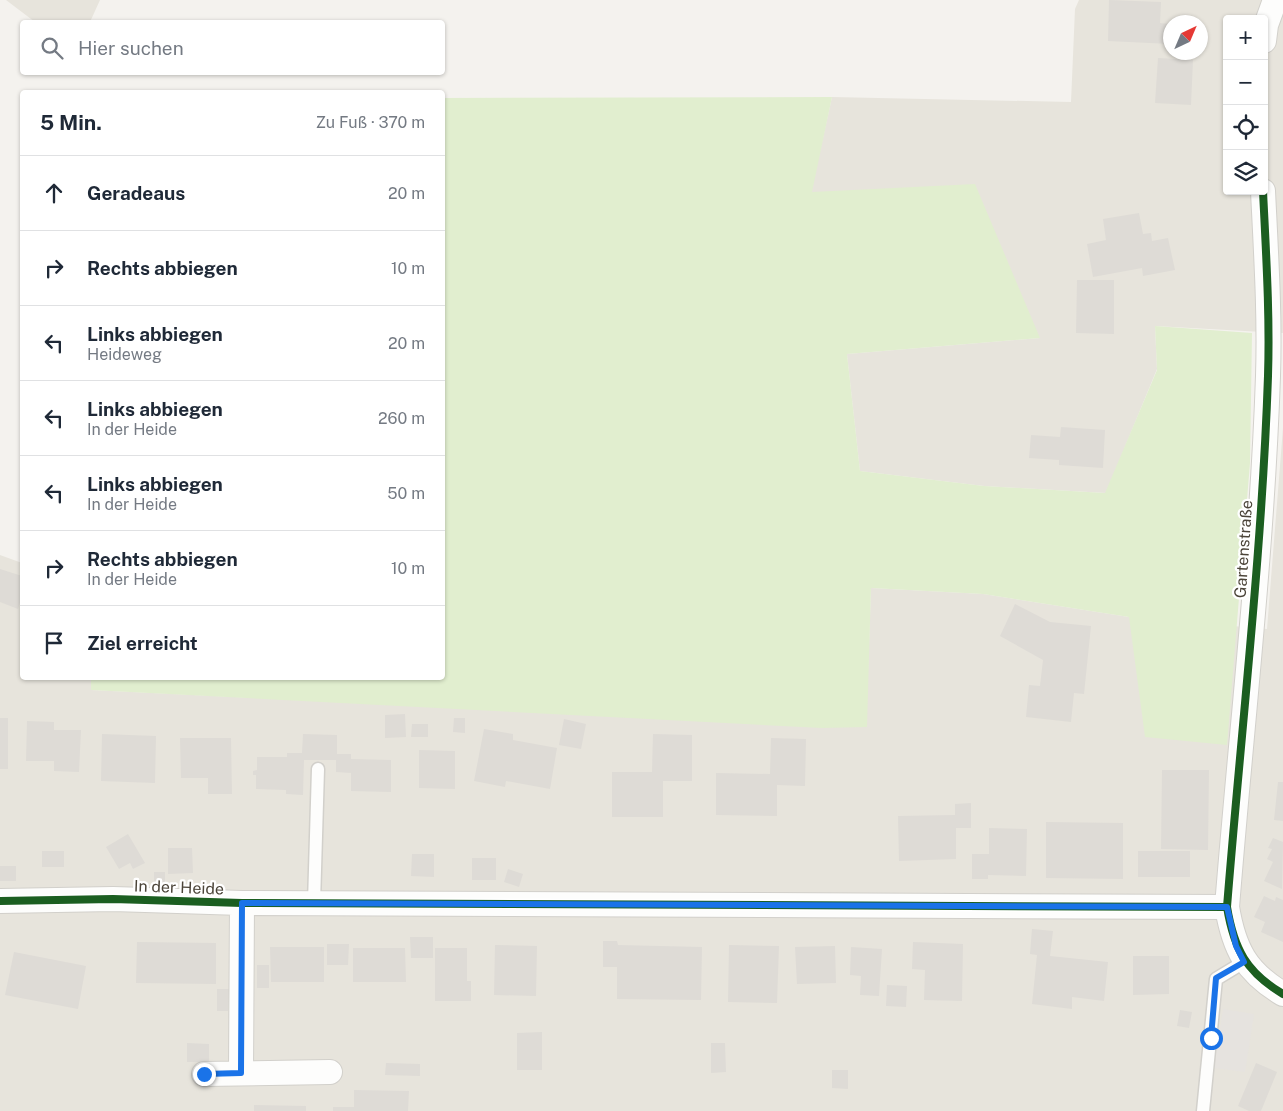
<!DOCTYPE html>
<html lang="de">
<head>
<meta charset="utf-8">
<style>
  :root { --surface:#fff; --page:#f2f2f3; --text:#1f2937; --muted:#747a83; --line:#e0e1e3 }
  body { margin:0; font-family:"Public Sans",sans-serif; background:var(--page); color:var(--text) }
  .controls { position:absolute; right:15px; top:15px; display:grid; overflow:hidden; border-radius:5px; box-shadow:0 1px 4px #0004 }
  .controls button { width:45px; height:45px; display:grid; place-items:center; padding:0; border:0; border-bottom:1px solid var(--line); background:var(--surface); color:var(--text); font:25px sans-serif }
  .compass { position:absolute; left:1163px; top:15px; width:45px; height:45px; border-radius:50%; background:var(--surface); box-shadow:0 1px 4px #0004; rotate:44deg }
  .stop { position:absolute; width:15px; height:15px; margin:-11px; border:4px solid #1a73e8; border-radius:50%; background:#fff }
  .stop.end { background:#1a73e8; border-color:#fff; box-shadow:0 1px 5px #0008 }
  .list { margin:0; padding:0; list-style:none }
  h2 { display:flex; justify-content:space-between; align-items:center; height:65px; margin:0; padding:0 20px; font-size:21px }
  h2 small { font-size:16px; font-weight:400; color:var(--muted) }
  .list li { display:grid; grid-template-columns:32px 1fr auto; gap:15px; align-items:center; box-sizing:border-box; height:75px; padding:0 20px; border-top:1px solid var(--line) }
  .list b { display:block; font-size:19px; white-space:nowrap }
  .list p { margin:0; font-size:16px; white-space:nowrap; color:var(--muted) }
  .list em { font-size:16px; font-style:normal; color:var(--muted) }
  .icon { flex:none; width:28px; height:28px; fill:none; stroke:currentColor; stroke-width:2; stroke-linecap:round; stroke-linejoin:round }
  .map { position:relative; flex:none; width:1283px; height:1111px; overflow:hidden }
  .search { position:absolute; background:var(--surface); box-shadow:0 1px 4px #0004; left:20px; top:20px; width:425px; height:55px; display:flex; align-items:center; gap:12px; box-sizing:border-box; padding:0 18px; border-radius:5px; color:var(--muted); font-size:19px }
  .panel { position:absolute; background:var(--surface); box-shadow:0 1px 4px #0004; left:20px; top:90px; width:425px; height:590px; border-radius:5px }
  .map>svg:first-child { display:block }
  .residential { fill:#e7e4dc; fill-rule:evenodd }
  .green { fill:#e1eecf }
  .parking { fill:#e6e3df }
  .building { fill:#dedbd6 }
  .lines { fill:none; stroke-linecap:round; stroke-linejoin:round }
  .service-casing { stroke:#d2d0cb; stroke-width:15 }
  .minor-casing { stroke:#d2d0cb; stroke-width:26 }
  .service { stroke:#fdfdfc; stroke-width:12 }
  .minor { stroke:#fdfdfc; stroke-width:24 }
  .cycleway-casing { stroke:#fff; stroke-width:11 }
  .cycleway { stroke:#1b5e20; stroke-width:8 }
  .route { stroke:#1a73e8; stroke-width:6 }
  .labels { text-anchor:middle; stroke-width:4.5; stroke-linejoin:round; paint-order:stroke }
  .street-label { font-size:16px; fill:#4b4439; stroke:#fff }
</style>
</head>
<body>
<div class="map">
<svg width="1283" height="1111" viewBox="0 0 1283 1111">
  <rect width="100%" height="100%" fill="#f4f2ee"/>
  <path class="residential" d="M6,0H100L90,22H35Z
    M1079,0H1283V333L1155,326L1157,369L1106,493L984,486L860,471L847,354L1040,338L811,192L832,97L1071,102L1075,9ZM1227,19H1264V191H1227ZM1170,22H1200V52H1170Z
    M1283,428V1111H0V555L22,563V678H91V690L866,727L871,588L983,594L1129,617L1267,629Z"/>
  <path class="green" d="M832,97L812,192L975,184L1040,338L847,354L860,471L984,486L1105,493L1157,370L1155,326L1252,333L1250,463L1227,745L1145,737L1129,617L983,594L871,588L867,727L822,728L91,690V678H442L443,98Z"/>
  <path class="parking" d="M1223,1009L1254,1014L1245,1072L1214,1068Z"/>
  <path class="building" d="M1109,0L1161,2L1160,23L1170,24V44L1108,41Z
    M1158,58L1193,60L1191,105L1155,103Z
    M1139,213L1143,234L1151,233L1152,241L1168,238L1175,270L1143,276L1142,268L1093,277L1087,244L1106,240L1103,219Z
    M1077,280H1114V334L1076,333Z
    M1061,427L1105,430L1103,468L1059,465V460L1029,458L1031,435L1060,437Z
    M0,569L22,576V596L18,609L0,602Z
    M1015,604L1050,622L1091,626L1084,694L1074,693L1071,722L1026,717L1029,685L1040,686L1043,660L1000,636Z
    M405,714L406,737L385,738V715Z
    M0,718H8V769H0Z
    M454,718H465V733L453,732Z
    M564,719L586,724L581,749L559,745Z
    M27,721L54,722V730H81L79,772L54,771V761H26Z
    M412,724H428V737H411Z
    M484,729L513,734V740L557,748L550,789L506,781L505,787L474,781Z
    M102,734L156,736L155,783L101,781Z
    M303,734L337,735V754H351V759L391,760V792L351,791V773L336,772V760H304L303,795L286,794V790L256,789V775H253V771L257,770V757H287V753H302Z
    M653,734L692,735V781H663V817H612V772H652Z
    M180,738H231L232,794H208V778H181Z
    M771,738L806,739L805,786L777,785V816L716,815V773L770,774Z
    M419,750L455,751V789L419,788Z
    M1162,770H1209L1208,850L1161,849Z
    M1278,782H1283V821L1274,820Z
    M971,803V828H956V859L899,861L898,816L955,815V804Z
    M1046,822L1123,823V879L1046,878Z
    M989,828L1027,829L1026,876L988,875V879H972V854H989Z
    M128,834L145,863L133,869L130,863L119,869L106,847Z
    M1273,838L1283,842L1282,889L1264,881L1273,862L1267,859L1272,849L1268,848Z
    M168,848H192L193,873L168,874Z
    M42,851H64V867H42Z
    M1138,851H1190V877H1138Z
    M412,854H434V877L411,876Z
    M472,858H496V880H472Z
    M0,866H16V881H0Z
    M508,869L523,874L519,887L504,882Z
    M154,872H165V886H154Z
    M1264,896L1275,901L1276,897L1283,900V942L1261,932L1265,922L1254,917Z
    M1032,929L1053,931L1050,956L1108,962L1104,1001L1072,997V1009L1032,1004L1037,955L1030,954Z
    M410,937H433V958H411Z
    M603,941H617L618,945L702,947L701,1000L617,999V967H603Z
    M137,942L216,943V984L136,983Z
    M913,942L963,944L962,1001L924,1000L925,970L912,969Z
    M327,944H349L348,965H327Z
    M495,945L537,946L536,996L494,995Z
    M729,945L779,946L777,1003L728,1002Z
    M835,946L836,983L797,984L795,947Z
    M270,947H324V982H271Z
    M851,947L882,949L879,996L860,995L861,976L850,975Z
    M353,948H405L406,982H353Z
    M435,948H467V981H471V1001H435Z
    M14,952L86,966L78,1009L5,995Z
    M1133,956H1169V994L1133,995Z
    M257,965H269V988H257Z
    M887,985L907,986L906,1007L886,1006Z
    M217,989H229L228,1011H217Z
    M1180,1010L1192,1012L1189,1028L1177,1026Z
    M542,1032V1070H517V1033Z
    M187,1043L209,1044V1062H187Z
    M711,1043H725L726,1072L711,1073Z
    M386,1063L420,1064V1076L385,1075Z
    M1256,1063L1277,1072L1261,1111H1249L1238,1106Z
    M832,1070H848V1089L832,1088Z
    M354,1090L409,1091L408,1111H333V1107H354Z
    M254,1105L306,1106V1111H254Z"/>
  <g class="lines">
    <g class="service-casing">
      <path id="service" d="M314,903L318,769
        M1203,1111L1216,979L1244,962"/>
    </g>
    <g class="minor-casing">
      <path id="minor" d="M1264,41L1266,25L1275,0
        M1263,191C1266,253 1270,315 1268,376C1262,554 1241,731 1227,907C1234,949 1246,972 1283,994
        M0,901L113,899L242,903L1227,907
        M241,1073L242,903
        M204,1074L330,1072"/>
    </g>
    <use href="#service" class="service"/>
    <use href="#minor" class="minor"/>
    <g class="cycleway-casing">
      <path id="cycleway" d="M1263,191C1266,253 1270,315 1268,376C1262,554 1241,731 1227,907C1234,949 1246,972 1283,994
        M0,901L113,899L242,903L1227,907"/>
    </g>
    <use href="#cycleway" class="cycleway"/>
  </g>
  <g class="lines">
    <path class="route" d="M204,1074L241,1073L242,903L1227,907L1236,946L1244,962L1216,978L1211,1038"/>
  </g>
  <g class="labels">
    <g class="street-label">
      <text transform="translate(1243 549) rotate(-86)" y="6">Gartenstraße</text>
      <text transform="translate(179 887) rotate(2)" y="6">In der Heide</text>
    </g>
  </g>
</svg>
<div class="controls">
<button>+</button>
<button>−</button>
<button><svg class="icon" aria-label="locate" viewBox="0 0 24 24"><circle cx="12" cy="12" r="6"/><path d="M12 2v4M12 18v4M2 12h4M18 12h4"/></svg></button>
<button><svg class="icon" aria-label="layers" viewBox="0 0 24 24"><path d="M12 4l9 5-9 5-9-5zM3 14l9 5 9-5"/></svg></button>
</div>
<svg class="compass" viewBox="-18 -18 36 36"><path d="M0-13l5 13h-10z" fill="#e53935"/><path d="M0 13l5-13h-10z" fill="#747a83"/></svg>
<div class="stop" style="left:1211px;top:1038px"></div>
<div class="stop end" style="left:204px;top:1074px"></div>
<div class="search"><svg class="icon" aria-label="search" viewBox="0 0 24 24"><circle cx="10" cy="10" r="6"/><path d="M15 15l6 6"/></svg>Hier suchen</div>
<section class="panel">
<h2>5 Min.<small>Zu Fuß · 370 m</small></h2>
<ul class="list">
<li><svg class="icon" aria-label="ahead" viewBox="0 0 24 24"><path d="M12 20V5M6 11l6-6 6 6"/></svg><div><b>Geradeaus</b></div><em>20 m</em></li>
<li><svg class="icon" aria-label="right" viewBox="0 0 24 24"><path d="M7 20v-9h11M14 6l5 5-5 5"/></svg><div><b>Rechts abbiegen</b></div><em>10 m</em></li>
<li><svg class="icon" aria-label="left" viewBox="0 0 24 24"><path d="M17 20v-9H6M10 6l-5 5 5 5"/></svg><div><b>Links abbiegen</b><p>Heideweg</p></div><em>20 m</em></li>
<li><svg class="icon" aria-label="left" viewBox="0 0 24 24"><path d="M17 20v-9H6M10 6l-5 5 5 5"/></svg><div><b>Links abbiegen</b><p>In der Heide</p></div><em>260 m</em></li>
<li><svg class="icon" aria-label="left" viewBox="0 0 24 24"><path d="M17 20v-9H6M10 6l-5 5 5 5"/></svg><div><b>Links abbiegen</b><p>In der Heide</p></div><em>50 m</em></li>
<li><svg class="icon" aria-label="right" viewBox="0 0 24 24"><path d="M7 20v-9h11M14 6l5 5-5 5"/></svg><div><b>Rechts abbiegen</b><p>In der Heide</p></div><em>10 m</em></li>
<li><svg class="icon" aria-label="arrive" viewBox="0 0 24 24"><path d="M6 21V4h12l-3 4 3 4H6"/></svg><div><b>Ziel erreicht</b></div></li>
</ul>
</section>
</div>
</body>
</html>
